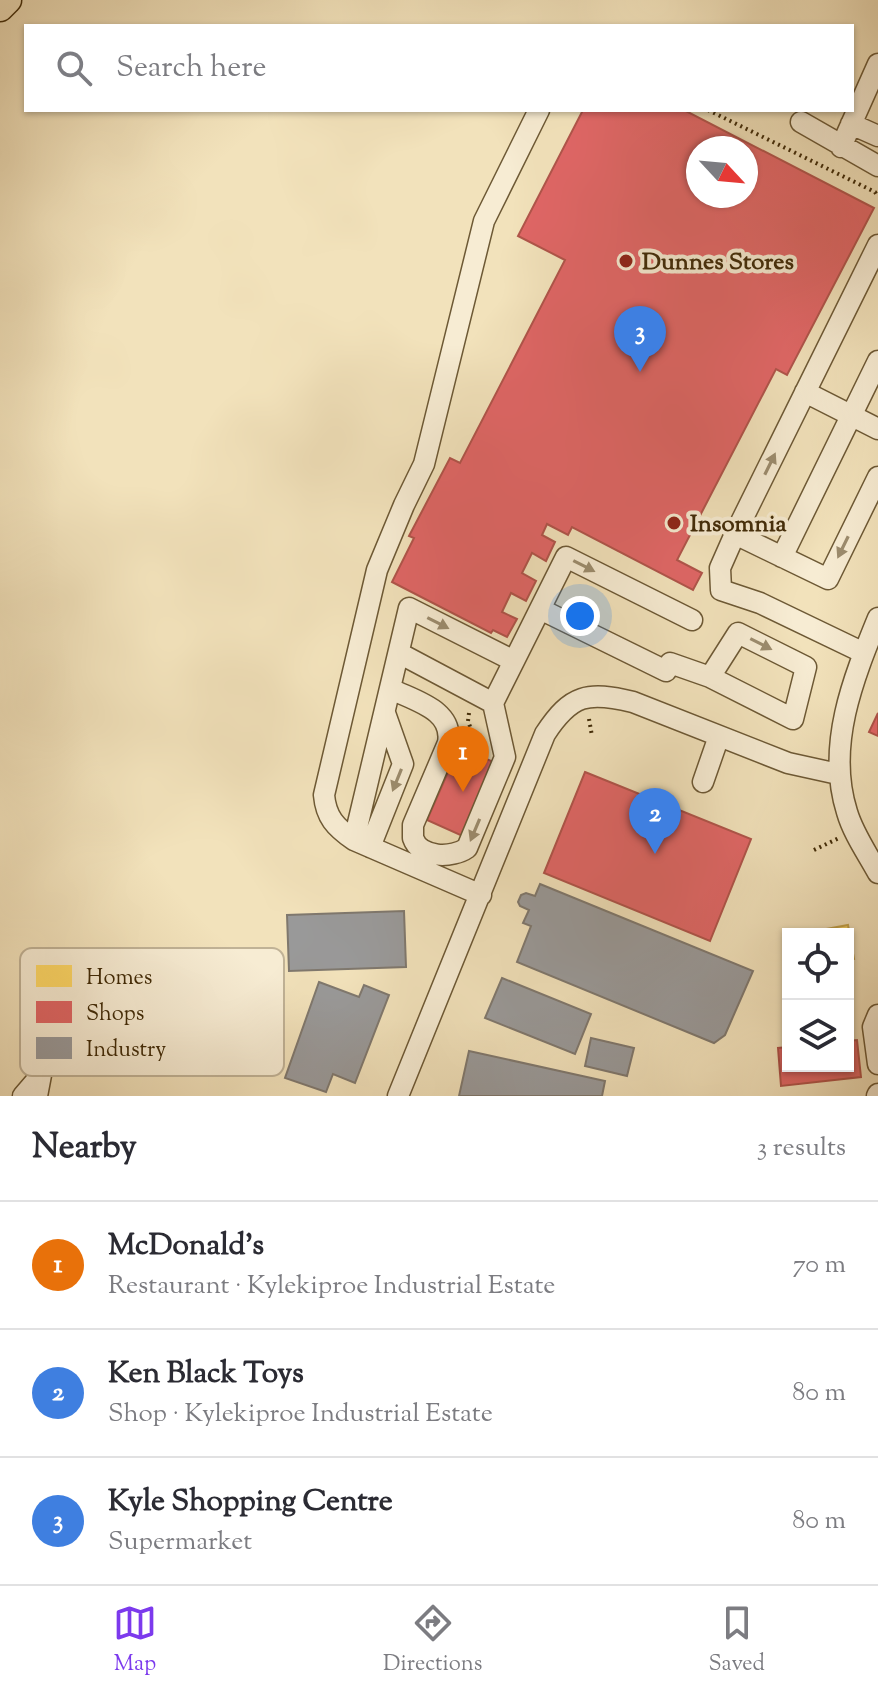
<!DOCTYPE html>
<html lang="en">
<head>
<meta charset="utf-8">
<style>
  :root { --surface:#fff; --page:#f2f2f3; --text:#2b2b33; --muted:#7c7c81; --line:#e1e1e2; --accent:#7c3aed }
  body { margin:0; font-family:"Sorts Mill Goudy",serif; background:var(--page); color:var(--text) }
  .controls { position:absolute; right:24px; bottom:24px; display:grid; overflow:hidden; border-radius:0px; box-shadow:0 2px 6px #0004 }
  .controls button { width:72px; height:72px; display:grid; place-items:center; padding:0; border:0; border-bottom:2px solid var(--line); background:var(--surface); color:var(--text); font:40px sans-serif }
  .compass { position:absolute; left:686px; top:136px; width:72px; height:72px; border-radius:50%; background:var(--surface); box-shadow:0 2px 6px #0004; rotate:116deg }
  .you { position:absolute; left:580px; top:616px; width:28px; height:28px; margin:-20px; border:6px solid #fff; border-radius:50%; background:#1a73e8; box-shadow:0 0 0 12px #1a73e833 }
  .badge { display:grid; place-items:center; width:52px; height:52px; border-radius:50%; background:var(--accent); color:#fff; font-size:26px; font-weight:700 }
  .pin { position:absolute; translate:-50% -66px; filter:drop-shadow(0 2px 4px #0008) }
  .pin::after { content:''; position:absolute; top:42px; width:28px; height:24px; background:inherit; clip-path:polygon(0 0,100% 0,50% 100%) }
  .list { margin:0; padding:0; list-style:none }
  h2 { display:flex; justify-content:space-between; align-items:center; height:104px; margin:0; padding:0 32px; font-size:34px }
  h2 small { font-size:26px; font-weight:400; color:var(--muted) }
  .list li { display:grid; grid-template-columns:52px 1fr auto; gap:24px; align-items:center; box-sizing:border-box; height:128px; padding:0 32px; border-top:2px solid var(--line) }
  .list b { display:block; font-size:30px; white-space:nowrap }
  .list p { margin:0; font-size:26px; white-space:nowrap; color:var(--muted) }
  .list em { font-size:26px; font-style:normal; color:var(--muted) }
  .icon { flex:none; width:44px; height:44px; fill:none; stroke:currentColor; stroke-width:2; stroke-linecap:round; stroke-linejoin:round }
  .map { position:relative; flex:none; width:878px; height:1096px; overflow:hidden }
  .search { position:absolute; background:var(--surface); box-shadow:0 2px 6px #0004; left:24px; right:24px; top:24px; height:88px; display:flex; align-items:center; gap:20px; box-sizing:border-box; padding:0 28px; border-radius:0px; color:var(--muted); font-size:30px }
  .sheet { height:488px; background:var(--surface) }
  nav { display:flex; justify-content:space-around; align-items:center; box-sizing:border-box; height:112px; border-top:2px solid var(--line); background:var(--surface); font-size:22px; color:var(--muted) }
  nav a { display:grid; justify-items:center; gap:4px }
  nav .on { color:var(--accent) }
  .map>svg:first-child { display:block }
  .homes { fill:#ffd966; stroke:#c6a54a; stroke-width:2 }
  .shops { fill:#e06666; stroke:#b0544a; stroke-width:2; fill-rule:evenodd }
  .industry { fill:#999; stroke:#7f786e; stroke-width:2 }
  .lines { fill:none; stroke-linecap:round; stroke-linejoin:round }
  .minor-casing { stroke:#6d5935; stroke-width:23 }
  .major-casing { stroke:#412b08; stroke-width:29 }
  .path { stroke:#412b08; stroke-width:4; stroke-dasharray:2 4; stroke-linecap:butt }
  .minor { stroke:#f7ecd3; stroke-width:20 }
  .major { stroke:#f2e2bb; stroke-width:26 }
  .oneway { fill:#9c8c6e }
  .poi-dot { fill:#8f2418; stroke:#f7ecd3; stroke-width:3 }
  .labels { text-anchor:middle; stroke-width:8; stroke-linejoin:round; paint-order:stroke }
  .poi-label { font-size:24px; font-weight:bold; fill:#412b08; stroke:#f7ecd3; text-anchor:start }
  .key { fill:#f7ecd3; stroke:#c0b296; stroke-width:2 }
  .key-label { font-size:22px; fill:#412b08 }
</style>
</head>
<body>
<div class="map">
<svg width="878" height="1096" viewBox="0 0 878 1096">
  <rect width="100%" height="100%" fill="#f2e2bb"/>
  <filter id="stains"><feTurbulence type="fractalNoise" baseFrequency=".0025" numOctaves="4"/><feColorMatrix values="0 0 0 0 .2 0 0 0 0 .09 0 0 0 0 .02 0 0 0 .5 -.17"/></filter>
  <radialGradient id="worn" r=".72"><stop offset=".6" stop-color="#630" stop-opacity="0"/><stop offset="1" stop-color="#630" stop-opacity=".3"/></radialGradient>
  <path class="homes" d="M848,925L854,959L848,960V934H827L826,929Z"/>
  <path class="shops" d="M583,110H684L874,208L787,375L776,369L677,560L702,573L693,590L572,527L568,535L547,524L542,535L555,542L546,561L532,553L522,573L536,581L526,601L511,593L502,612L517,619L507,637L493,630L491,633L392,582L414,538L409,536L450,458L460,463L565,260L518,236ZM698,148H746V196H698Z
    M878,713V736L869,732Z
    M459,747L498,764L467,838L427,820Z
    M585,772L751,839L710,941L544,873Z
    M857,1040L861,1077L781,1086L778,1048L788,1047V1066H848V1041Z"/>
  <path class="industry" d="M540,884L753,971L725,1035L714,1043L517,962L531,926L523,923L529,910L520,906L518,902L521,895L526,893L535,896Z
    M404,911L406,967L289,971L287,915Z
    M502,978L591,1014L575,1054L485,1018Z
    M319,982L359,997L364,985L389,995L355,1083L333,1074L326,1092L285,1078Z
    M591,1038L634,1048L627,1076L585,1066Z
    M469,1051L605,1081L602,1096H459Z"/>
  <g class="lines">
    <g class="minor-casing">
      <path id="minor" d="M801,122L878,166
        M851,124L878,136
        M841,147L878,64
        M805,392L878,429
        M735,534L828,579L878,477
        M782,557L878,361
        M878,618C853,679 826,746 847,812C853,833 867,853 878,873
        M864,653L760,603L721,590L720,568L735,534L878,245
        M514,661L540,609
        M670,663L710,677L793,719L806,667L738,633L710,677
        M666,671L540,609L566,557L692,620
        M391,689C415,701 454,710 448,743L413,825C413,826 413,838 413,838C420,859 453,858 467,848L505,757L493,703
        M703,782L719,736
        M354,840L409,608L514,661L493,703L399,653
        M370,847L403,764L385,713
        M481,895L354,840C335,827 326,817 324,795L377,570L404,505L424,464L484,221L539,110
        M878,1015L873,1027L878,1064
        M23,1096L41,1075L37,1096
        M398,1096L545,734C571,694 588,691 633,702L788,763L838,774
        M877,1096L878,1094"/>
    </g>
    <g class="major-casing">
      <path id="major" d="M0,8L8,0"/>
    </g>
    <path class="path" d="M708,110L875,192L878,197
      M469,713L468,721L481,757
      M589,719L592,736
      M814,850L839,838"/>
    <use href="#minor" class="minor"/>
    <use href="#major" class="major"/>
  </g>
  <defs><path id="oneway-solid" d="M-6-.8H1V-3.2L6.5 0L1 3.2V.8H-6Z" transform="scale(2)"/></defs>
  <g class="oneway">
    <use href="#oneway-solid" transform="translate(770 464) rotate(-64)"/>
    <use href="#oneway-solid" transform="translate(843 547) rotate(116)"/>
    <use href="#oneway-solid" transform="translate(584 566) rotate(27)"/>
    <use href="#oneway-solid" transform="translate(438 623) rotate(27)"/>
    <use href="#oneway-solid" transform="translate(761 644) rotate(27)"/>
    <use href="#oneway-solid" transform="translate(397 780) rotate(112)"/>
    <use href="#oneway-solid" transform="translate(475 830) rotate(113)"/>
  </g>
  <g class="poi-dot">
    <circle cx="626" cy="261" r="8"/>
    <circle cx="674" cy="523" r="8"/>
  </g>
  <g class="labels">
    <g class="poi-label">
      <text x="642" y="269">Dunnes Stores</text>
      <text x="690" y="531">Insomnia</text>
    </g>
  </g>
  <rect x="20" y="948" width="264" height="128" rx="12" class="key"/>
  <rect x="36" y="965" width="36" height="22" fill="#ffd966"/>
  <rect x="36" y="1001" width="36" height="22" fill="#e06666"/>
  <rect x="36" y="1037" width="36" height="22" fill="#999"/>
  <g class="key-label">
    <text x="86" y="984">Homes</text>
    <text x="86" y="1020">Shops</text>
    <text x="86" y="1056">Industry</text>
  </g>
  <rect width="100%" height="100%" filter="url(#stains)"/>
  <rect width="100%" height="100%" fill="url(#worn)"/>
</svg>
<div class="controls">
<button><svg class="icon" aria-label="locate" viewBox="0 0 24 24"><circle cx="12" cy="12" r="6"/><path d="M12 2v4M12 18v4M2 12h4M18 12h4"/></svg></button>
<button><svg class="icon" aria-label="layers" viewBox="0 0 24 24"><path d="M12 4l9 5-9 5-9-5zM3 14l9 5 9-5"/></svg></button>
</div>
<svg class="compass" viewBox="-18 -18 36 36"><path d="M0-13l5 13h-10z" fill="#e53935"/><path d="M0 13l5-13h-10z" fill="#7c7c81"/></svg>
<div class="you"></div>
<div class="pin badge" style="left:463px;top:792px;background:#e8710a">1</div>
<div class="pin badge" style="left:655px;top:854px;background:#3f7fe0">2</div>
<div class="pin badge" style="left:640px;top:372px;background:#3f7fe0">3</div>
<div class="search"><svg class="icon" aria-label="search" viewBox="0 0 24 24"><circle cx="10" cy="10" r="6"/><path d="M15 15l6 6"/></svg>Search here</div>
</div>
<section class="sheet">
<h2>Nearby<small>3 results</small></h2>
<ul class="list">
<li><span class="badge" style="background:#e8710a">1</span><div><b>McDonald's</b><p>Restaurant · Kylekiproe Industrial Estate</p></div><em>70 m</em></li>
<li><span class="badge" style="background:#3f7fe0">2</span><div><b>Ken Black Toys</b><p>Shop · Kylekiproe Industrial Estate</p></div><em>80 m</em></li>
<li><span class="badge" style="background:#3f7fe0">3</span><div><b>Kyle Shopping Centre</b><p>Supermarket</p></div><em>80 m</em></li>
</ul>
</section>
<nav>
<a class="on"><svg class="icon" aria-label="map" viewBox="0 0 24 24"><path d="M3 6l6-2 6 2 6-2v14l-6 2-6-2-6 2zM9 4v14M15 6v14"/></svg>Map</a>
<a><svg class="icon" aria-label="directions" viewBox="0 0 24 24"><path d="M12 3l9 9-9 9-9-9zM9 14v-3h6M13 9l2 2-2 2"/></svg>Directions</a>
<a><svg class="icon" aria-label="saved" viewBox="0 0 24 24"><path d="M7 4h10v16l-5-4-5 4z"/></svg>Saved</a>
</nav>
</body>
</html>
